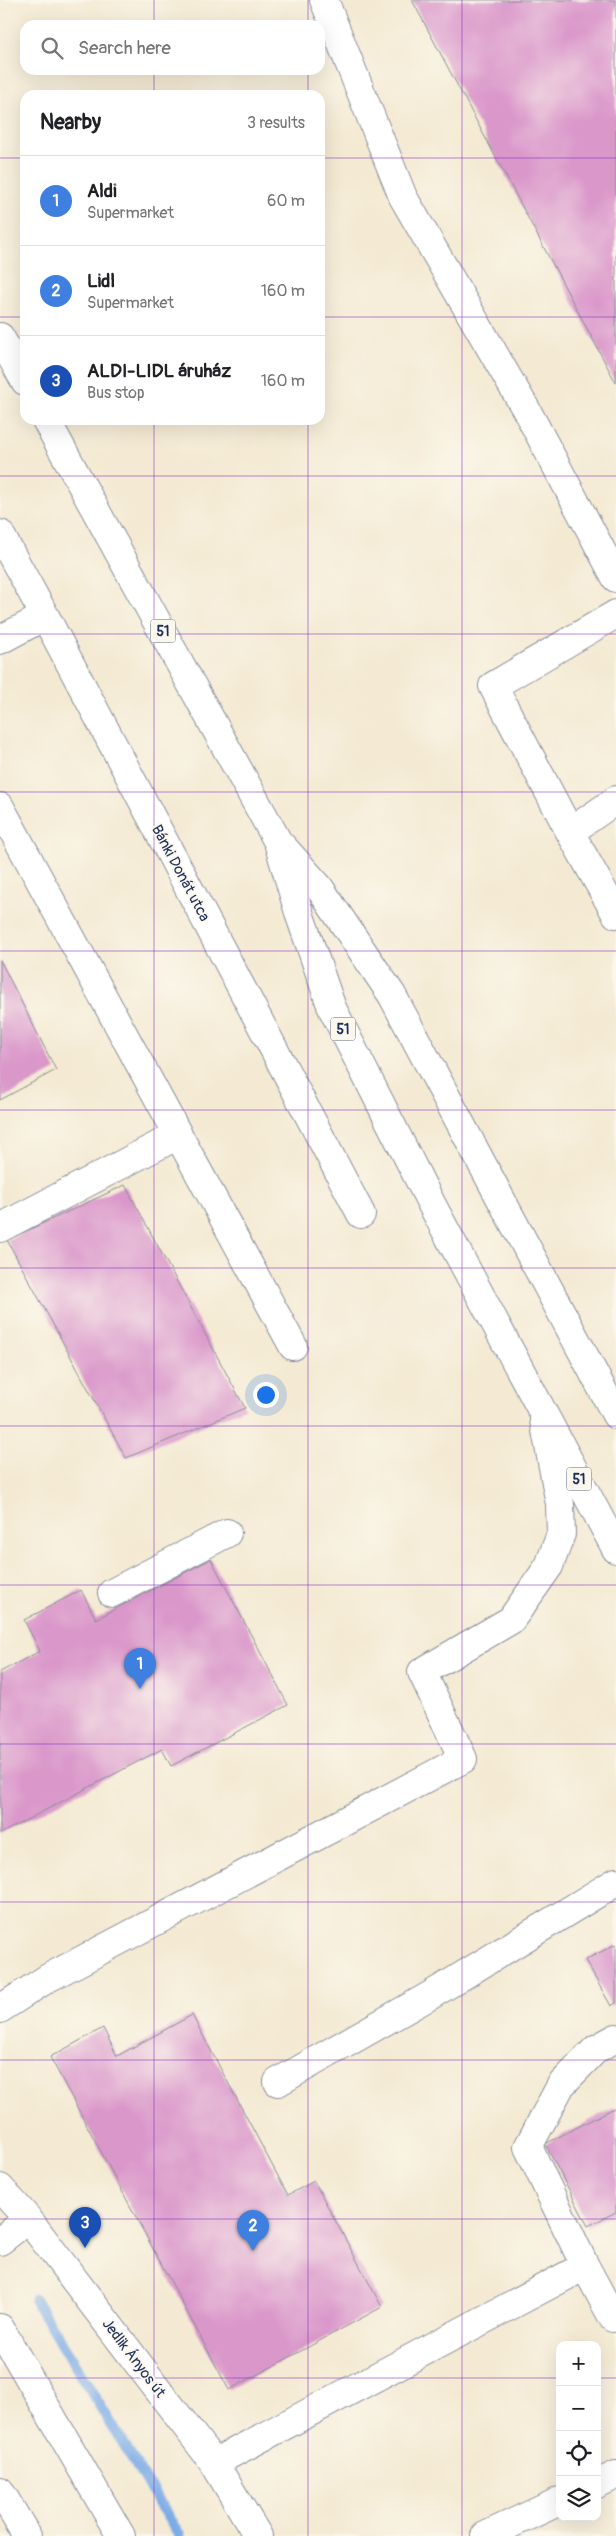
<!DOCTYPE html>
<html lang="en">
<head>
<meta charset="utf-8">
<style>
  :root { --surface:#fff; --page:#f2f2f2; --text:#202124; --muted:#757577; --line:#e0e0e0; --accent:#0f766e }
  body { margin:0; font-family:Pangolin,sans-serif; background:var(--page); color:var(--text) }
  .controls { position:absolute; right:15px; bottom:15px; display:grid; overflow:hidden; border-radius:10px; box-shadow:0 5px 20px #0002 }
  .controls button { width:45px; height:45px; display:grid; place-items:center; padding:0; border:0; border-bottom:1px solid var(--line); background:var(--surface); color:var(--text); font:25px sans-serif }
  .you { position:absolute; left:265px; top:1394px; width:18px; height:18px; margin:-12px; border:4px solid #fff; border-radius:50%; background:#1a73e8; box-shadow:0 0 0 8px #1a73e833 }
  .badge { display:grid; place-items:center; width:32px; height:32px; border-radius:50%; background:var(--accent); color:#fff; font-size:16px; font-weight:700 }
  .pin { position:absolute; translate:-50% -41px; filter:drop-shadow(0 1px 2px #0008) }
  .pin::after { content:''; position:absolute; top:26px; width:18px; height:15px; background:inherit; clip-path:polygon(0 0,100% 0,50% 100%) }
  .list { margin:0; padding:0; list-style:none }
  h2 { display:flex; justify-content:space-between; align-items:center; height:65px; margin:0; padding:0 20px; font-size:21px }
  h2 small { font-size:16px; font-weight:400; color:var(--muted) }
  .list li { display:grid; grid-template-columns:32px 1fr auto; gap:15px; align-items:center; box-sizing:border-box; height:90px; padding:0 20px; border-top:1px solid var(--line) }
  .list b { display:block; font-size:19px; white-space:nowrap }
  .list p { margin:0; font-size:16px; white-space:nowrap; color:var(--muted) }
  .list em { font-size:16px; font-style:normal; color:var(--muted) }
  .icon { flex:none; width:28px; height:28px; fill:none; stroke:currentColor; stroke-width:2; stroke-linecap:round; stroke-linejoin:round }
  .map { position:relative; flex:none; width:616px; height:2536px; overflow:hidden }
  .search { position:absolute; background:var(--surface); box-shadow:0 5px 20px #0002; left:20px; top:20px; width:305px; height:55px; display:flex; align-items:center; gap:12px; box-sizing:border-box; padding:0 18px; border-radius:15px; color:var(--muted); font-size:19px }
  .panel { position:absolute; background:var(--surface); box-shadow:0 5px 20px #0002; left:20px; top:90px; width:305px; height:335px; border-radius:15px }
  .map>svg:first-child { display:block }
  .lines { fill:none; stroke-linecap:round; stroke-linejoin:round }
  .stream { stroke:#7bace6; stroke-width:11 }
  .building { fill:#da97ca }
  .minor-casing { stroke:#888c98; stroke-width:30 }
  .major-casing { stroke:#888c98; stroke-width:30 }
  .minor { stroke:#fff; stroke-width:28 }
  .major { stroke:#fff; stroke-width:28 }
  .grid { fill:none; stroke:#7b2cbf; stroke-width:1; stroke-opacity:0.55 }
  .labels { text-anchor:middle; stroke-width:4; stroke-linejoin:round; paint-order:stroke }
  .shield { fill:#fbf7ec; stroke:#5e6b89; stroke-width:1 }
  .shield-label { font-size:14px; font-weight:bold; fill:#1b2f5e }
  .street-label { font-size:15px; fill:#1b2f5e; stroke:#fbf7ec }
</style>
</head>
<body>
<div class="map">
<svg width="616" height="2536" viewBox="0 0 616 2536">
  <rect width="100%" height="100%" fill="#fbf7ec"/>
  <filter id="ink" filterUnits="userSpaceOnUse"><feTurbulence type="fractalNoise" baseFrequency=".02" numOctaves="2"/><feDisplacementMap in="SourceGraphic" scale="10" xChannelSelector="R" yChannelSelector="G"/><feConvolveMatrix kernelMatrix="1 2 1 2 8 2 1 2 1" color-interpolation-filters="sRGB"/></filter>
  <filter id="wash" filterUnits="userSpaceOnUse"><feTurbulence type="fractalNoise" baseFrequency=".0096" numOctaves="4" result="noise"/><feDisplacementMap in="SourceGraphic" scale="20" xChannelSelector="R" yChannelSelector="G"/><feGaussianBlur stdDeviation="1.12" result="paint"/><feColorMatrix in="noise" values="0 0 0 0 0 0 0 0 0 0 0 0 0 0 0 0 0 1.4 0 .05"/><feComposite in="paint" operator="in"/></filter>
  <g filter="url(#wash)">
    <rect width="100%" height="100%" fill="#f4ead3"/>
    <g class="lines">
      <path class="stream" d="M35,2300L180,2536"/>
    </g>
    <g id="blocks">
      <path class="building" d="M412,0H616V383Z
        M0,960L56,1070L0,1100Z
        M125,1185L245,1408L126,1458L7,1240Z
        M211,1559L288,1705L171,1766L162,1749L0,1834V1672L40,1651L24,1620L81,1590L96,1619Z
        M616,1944V2003L611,2006L585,1960Z
        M192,2015L288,2195L314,2181L382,2307L229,2390L50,2057L103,2028L117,2056Z
        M616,2107V2212L588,2226L545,2144Z"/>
    </g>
  </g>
  <g filter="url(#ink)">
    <use href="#blocks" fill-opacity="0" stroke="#888c98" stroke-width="1"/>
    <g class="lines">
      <g class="minor-casing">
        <path id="minor" d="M324,0L403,197L527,411L616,578
          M0,534L45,616L361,1214
          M616,614L493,686L570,832L616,800
          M0,640L45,616
          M0,807L293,1346
          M570,832L616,914
          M0,1228L178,1135
          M112,1593L227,1533
          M0,2009L48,1978L463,1759L422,1672L511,1620L549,1566L561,1534L560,1504L544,1420
          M278,2082L431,1995L616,1882
          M0,2188L28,2219L214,2463L258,2536
          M0,2241L28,2219
          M585,2266L613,2318L616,2316
          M0,2328L121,2536
          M214,2463L585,2266L528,2147L561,2085L596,2049L616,2038
          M0,2491L27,2536"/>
      </g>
      <g class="major-casing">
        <path id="major" d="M0,337L25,381
          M46,420L278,842L300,916L332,1008L432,1205L616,1549
          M283,847L319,887L392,995L616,1415
          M597,2484L616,2475
          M485,2536L560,2501"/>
      </g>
      <use href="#minor" class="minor"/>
      <use href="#major" class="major"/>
    </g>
  </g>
  <path class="grid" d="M154,0V25M308,0V25M462,0V2536M154,70V95M308,70V95M0,158H25M320,158H616M0,317H25M320,317H616M154,420V2536M308,420V2536M0,476H616M0,634H616M0,792H616M0,951H616M0,1110H616M0,1268H616M0,1426H616M0,1585H616M0,1744H616M0,1902H616M0,2060H616M0,2219H616M0,2378H560M597,2378H616"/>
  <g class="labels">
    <g class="shield">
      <rect x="150.5" y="619.5" width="25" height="23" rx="4"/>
      <rect x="330.5" y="1017.5" width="25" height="23" rx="4"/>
      <rect x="566.5" y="1467.5" width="25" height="23" rx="4"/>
    </g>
    <g class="shield-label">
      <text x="163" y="636">51</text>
      <text x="343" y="1034">51</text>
      <text x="579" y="1484">51</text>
    </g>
    <g class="street-label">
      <text transform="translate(181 873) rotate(62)" y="5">Bánki Donát utca</text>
      <text transform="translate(134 2358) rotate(53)" y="5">Jedlik Ányos út</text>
    </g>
  </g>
</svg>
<div class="controls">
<button>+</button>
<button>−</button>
<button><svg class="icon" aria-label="locate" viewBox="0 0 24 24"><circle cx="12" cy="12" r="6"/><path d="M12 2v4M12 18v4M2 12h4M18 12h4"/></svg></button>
<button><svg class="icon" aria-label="layers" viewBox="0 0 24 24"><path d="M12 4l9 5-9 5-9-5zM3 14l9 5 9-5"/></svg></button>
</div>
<div class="you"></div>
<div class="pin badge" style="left:140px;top:1689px;background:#3f7fe0">1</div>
<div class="pin badge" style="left:253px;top:2251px;background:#3f7fe0">2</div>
<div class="pin badge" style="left:85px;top:2248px;background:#1a4fb4">3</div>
<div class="search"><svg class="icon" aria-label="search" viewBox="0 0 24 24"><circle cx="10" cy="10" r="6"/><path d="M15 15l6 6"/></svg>Search here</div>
<section class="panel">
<h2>Nearby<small>3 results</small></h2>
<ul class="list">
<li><span class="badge" style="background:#3f7fe0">1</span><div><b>Aldi</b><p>Supermarket</p></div><em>60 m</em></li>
<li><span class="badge" style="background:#3f7fe0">2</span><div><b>Lidl</b><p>Supermarket</p></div><em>160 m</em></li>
<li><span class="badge" style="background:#1a4fb4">3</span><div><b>ALDI-LIDL áruház</b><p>Bus stop</p></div><em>160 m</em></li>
</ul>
</section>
</div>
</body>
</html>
